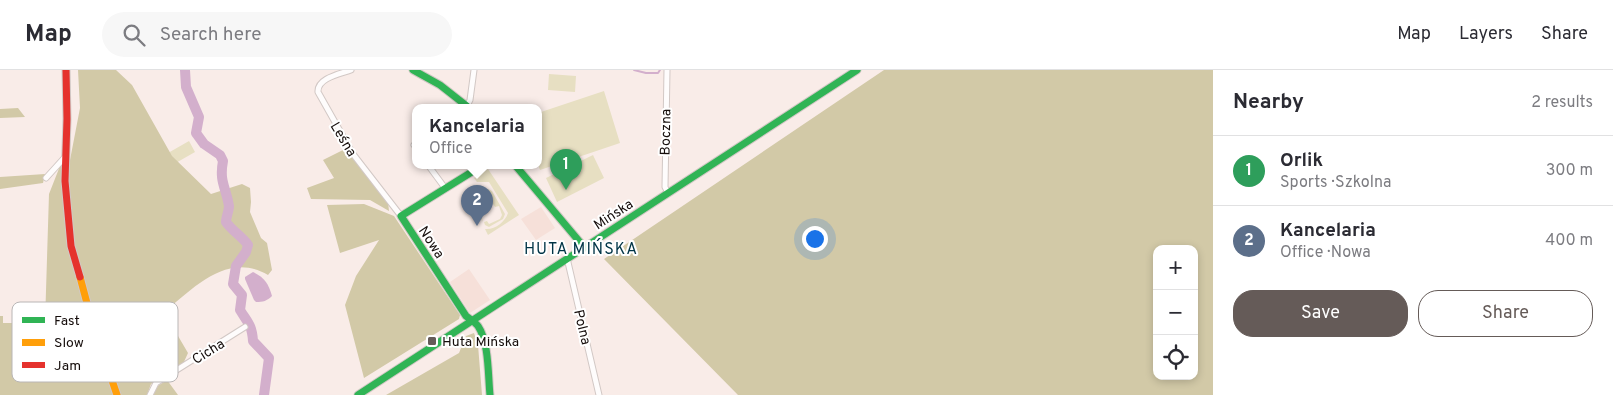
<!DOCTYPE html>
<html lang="en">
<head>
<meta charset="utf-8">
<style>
  :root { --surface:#fff; --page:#f7f7f7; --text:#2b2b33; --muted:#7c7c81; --line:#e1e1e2; --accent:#655b58 }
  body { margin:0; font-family:Overpass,sans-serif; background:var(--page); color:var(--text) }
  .controls { position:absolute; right:15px; bottom:15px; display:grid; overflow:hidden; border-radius:10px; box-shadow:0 2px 8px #0003 }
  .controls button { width:45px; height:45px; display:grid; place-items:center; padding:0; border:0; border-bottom:1px solid var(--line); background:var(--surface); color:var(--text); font:25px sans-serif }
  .you { position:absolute; left:814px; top:168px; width:18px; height:18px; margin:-12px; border:4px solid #fff; border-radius:50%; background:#1a73e8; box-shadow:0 0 0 8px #1a73e833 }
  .badge { display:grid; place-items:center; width:32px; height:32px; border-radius:50%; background:var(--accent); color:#fff; font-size:16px; font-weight:700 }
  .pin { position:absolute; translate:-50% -41px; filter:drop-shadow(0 1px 2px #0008) }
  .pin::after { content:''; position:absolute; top:26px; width:18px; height:15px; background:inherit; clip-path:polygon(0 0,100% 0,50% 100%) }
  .popup { position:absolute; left:412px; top:34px; width:130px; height:65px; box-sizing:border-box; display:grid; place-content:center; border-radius:10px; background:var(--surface); filter:drop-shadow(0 1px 4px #0005); font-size:16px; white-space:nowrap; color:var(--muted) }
  .popup b { font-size:19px; color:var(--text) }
  .popup::after { content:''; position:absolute; left:50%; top:100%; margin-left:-10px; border:10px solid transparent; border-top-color:var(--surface) }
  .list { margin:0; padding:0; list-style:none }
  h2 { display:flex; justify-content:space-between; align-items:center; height:65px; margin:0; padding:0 20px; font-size:21px }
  h2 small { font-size:16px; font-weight:400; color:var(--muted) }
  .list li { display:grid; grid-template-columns:32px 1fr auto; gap:15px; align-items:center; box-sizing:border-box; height:70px; padding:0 20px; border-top:1px solid var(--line) }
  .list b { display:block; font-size:19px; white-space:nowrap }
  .list p { margin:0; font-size:16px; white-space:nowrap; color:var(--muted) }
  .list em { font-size:16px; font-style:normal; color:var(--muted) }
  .actions { display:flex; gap:10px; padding:15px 20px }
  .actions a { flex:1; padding:11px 0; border:1px solid var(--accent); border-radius:20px; text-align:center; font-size:18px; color:var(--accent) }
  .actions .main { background:var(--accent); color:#fff }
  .icon { flex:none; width:28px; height:28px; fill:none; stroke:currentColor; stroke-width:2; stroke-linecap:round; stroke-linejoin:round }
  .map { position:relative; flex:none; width:1213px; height:325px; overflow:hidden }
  header { display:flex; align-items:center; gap:30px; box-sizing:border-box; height:70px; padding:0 25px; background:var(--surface); border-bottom:1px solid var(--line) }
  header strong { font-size:24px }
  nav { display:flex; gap:28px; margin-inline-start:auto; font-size:18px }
  .search { width:350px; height:45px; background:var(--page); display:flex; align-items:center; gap:12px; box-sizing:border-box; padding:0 18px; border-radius:28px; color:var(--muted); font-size:19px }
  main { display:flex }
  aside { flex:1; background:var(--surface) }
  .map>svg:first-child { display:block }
  .built { fill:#f6e0d9 }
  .green { fill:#e7dfc2 }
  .forest { fill:#d2c9a7; fill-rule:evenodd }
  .water { fill:#d3afcc }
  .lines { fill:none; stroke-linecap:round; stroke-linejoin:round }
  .stream { stroke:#d3afcc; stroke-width:2 }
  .river { stroke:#d3afcc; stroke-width:10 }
  .street-casing { stroke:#d2c8c5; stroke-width:7 }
  .fast-casing { stroke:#d2c8c5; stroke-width:9 }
  .slow-casing { stroke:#d2c8c5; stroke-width:9 }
  .jam-casing { stroke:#d2c8c5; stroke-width:9 }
  .street { stroke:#fefcfc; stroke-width:5 }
  .fast { stroke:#30b455; stroke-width:7 }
  .slow { stroke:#ff9f0a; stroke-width:7 }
  .jam { stroke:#e5322d; stroke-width:7 }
  .poi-dot { fill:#655b58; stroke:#fff; stroke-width:2 }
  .labels { text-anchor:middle; stroke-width:4; stroke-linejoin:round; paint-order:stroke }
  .street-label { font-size:14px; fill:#150d0b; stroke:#fff }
  .poi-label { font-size:14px; fill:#150d0b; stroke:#fff; text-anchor:start }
  .quarter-label { font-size:16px; letter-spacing:1px; fill:#003446; stroke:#fff }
  .key { fill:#fff; stroke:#b9b6b6; stroke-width:1 }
  .key-label { font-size:14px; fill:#150d0b }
</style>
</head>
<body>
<header>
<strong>Map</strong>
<div class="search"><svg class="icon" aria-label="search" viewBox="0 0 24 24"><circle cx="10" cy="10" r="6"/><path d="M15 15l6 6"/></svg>Search here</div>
<nav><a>Map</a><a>Layers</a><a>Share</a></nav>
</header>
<main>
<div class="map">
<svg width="1213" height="325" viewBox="0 0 1213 325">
  <rect width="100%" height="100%" fill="#f9ece8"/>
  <path class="built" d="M541,137L555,158L536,170L521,149Z
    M469,199L490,230L470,243L450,212Z"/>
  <path class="green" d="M549,4L576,6L575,22L548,20Z
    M604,21L620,73L540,100L538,95V43Z
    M189,71L195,82L174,94L168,83Z
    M593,85L604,108L557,132L546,108Z
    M488,99L519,145L488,165L485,159C495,160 505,152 508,143L489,112H477L474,108Z
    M488,119L492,121L505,144L503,149L489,157L485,155L484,152L487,151L489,154L500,149L502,145L499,136L495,137L484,120Z
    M471,126L484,144L481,146L483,152L469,130Z"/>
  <path class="forest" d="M78,0H116L132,15L172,86L211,124L242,114L250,118L251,132L250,142L261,168L267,173L272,200L268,205C227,181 194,218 164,242L188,283L183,294L151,314L147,325H0V246H3V253H45L49,124L60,96L70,90L80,38Z
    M884,0H1213V325H738L604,189ZM1157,179H1194V306H1157Z
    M18,38L25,47L0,48V39Z
    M347,78L388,132L389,141L370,130L311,129L307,118L334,108L323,90Z
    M45,104L43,113L0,119V107Z
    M364,134L394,146L460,245L459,249L364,308L345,235L356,206L379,170L340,183L327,135Z
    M474,263L478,275L482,325H386L459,283L466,266Z
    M167,310L178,325H153L156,317Z"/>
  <path class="water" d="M253,202C265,208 268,213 272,226C267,231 263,232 256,232L254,230L245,209V207Z"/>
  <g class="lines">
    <path class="stream" d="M634,0L646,3H658L660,0"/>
    <path class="river" d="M185,0L186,17L199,47L196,63L204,74L220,85L223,91C219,112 226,117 229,136C229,141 226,147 226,152C232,161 242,166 248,175L246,182L236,196L233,214L242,225L240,240C248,253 252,255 253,271L269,288L264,325"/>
    <g class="street-casing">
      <path id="street" d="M351,0C340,4 317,8 318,22L353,84L401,146
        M667,0L665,117L668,123
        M467,36L470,30L474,0
        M414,75L416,77
        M428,95L445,118
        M46,108L65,87
        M567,188L599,325
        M150,325L156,313L245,257"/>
    </g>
    <g class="fast-casing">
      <path id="fast" d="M413,0L440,15L468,37
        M483,95L401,146L466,246C470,249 475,252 478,256C489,272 488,305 490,325
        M515,95L584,177
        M358,325L857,0"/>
    </g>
    <g class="slow-casing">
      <path id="slow" d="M80,207L92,252L117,325"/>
    </g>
    <g class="jam-casing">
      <path id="jam" d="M66,0L67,49L65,111L71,176L80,207"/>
    </g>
    <use href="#street" class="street"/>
    <use href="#fast" class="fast"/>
    <use href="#slow" class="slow"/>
    <use href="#jam" class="jam"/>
  </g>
  <rect class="poi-dot" x="427" y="266" width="10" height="10" rx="2.5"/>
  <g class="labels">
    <g class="street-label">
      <text transform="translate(665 62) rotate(-89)" y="5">Boczna</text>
      <text transform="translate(344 69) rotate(59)" y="5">Leśna</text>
      <text transform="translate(613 144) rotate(-33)" y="5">Mińska</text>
      <text transform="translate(432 172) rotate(57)" y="5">Nowa</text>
      <text transform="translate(583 257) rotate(77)" y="5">Polna</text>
      <text transform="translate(208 281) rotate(-32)" y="5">Cicha</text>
    </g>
    <g class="poi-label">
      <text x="442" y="276">Huta Mińska</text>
    </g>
    <g class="quarter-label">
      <text x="581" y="184">HUTA MIŃSKA</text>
    </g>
  </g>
  <rect x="12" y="232" width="166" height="80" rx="8" class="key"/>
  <rect x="22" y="247" width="23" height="6" fill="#30b455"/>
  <rect x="22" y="269" width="23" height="7" fill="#ff9f0a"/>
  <rect x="22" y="292" width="23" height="6" fill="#e5322d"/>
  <g class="key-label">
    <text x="54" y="255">Fast</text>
    <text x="54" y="277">Slow</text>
    <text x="54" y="300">Jam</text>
  </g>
</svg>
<div class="controls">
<button>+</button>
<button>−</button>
<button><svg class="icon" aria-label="locate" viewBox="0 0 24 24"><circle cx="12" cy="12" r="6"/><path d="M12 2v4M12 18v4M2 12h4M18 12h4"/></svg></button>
</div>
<div class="you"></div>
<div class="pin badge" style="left:566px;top:120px;background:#2e9e5b">1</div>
<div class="pin badge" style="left:477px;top:156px;background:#5c6f8a">2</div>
<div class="popup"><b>Kancelaria</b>Office</div>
</div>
<aside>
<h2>Nearby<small>2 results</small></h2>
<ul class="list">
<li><span class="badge" style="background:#2e9e5b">1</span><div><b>Orlik</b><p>Sports · Szkolna</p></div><em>300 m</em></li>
<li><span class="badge" style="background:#5c6f8a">2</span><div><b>Kancelaria</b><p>Office · Nowa</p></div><em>400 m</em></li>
</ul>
<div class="actions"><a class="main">Save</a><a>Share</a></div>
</aside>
</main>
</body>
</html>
